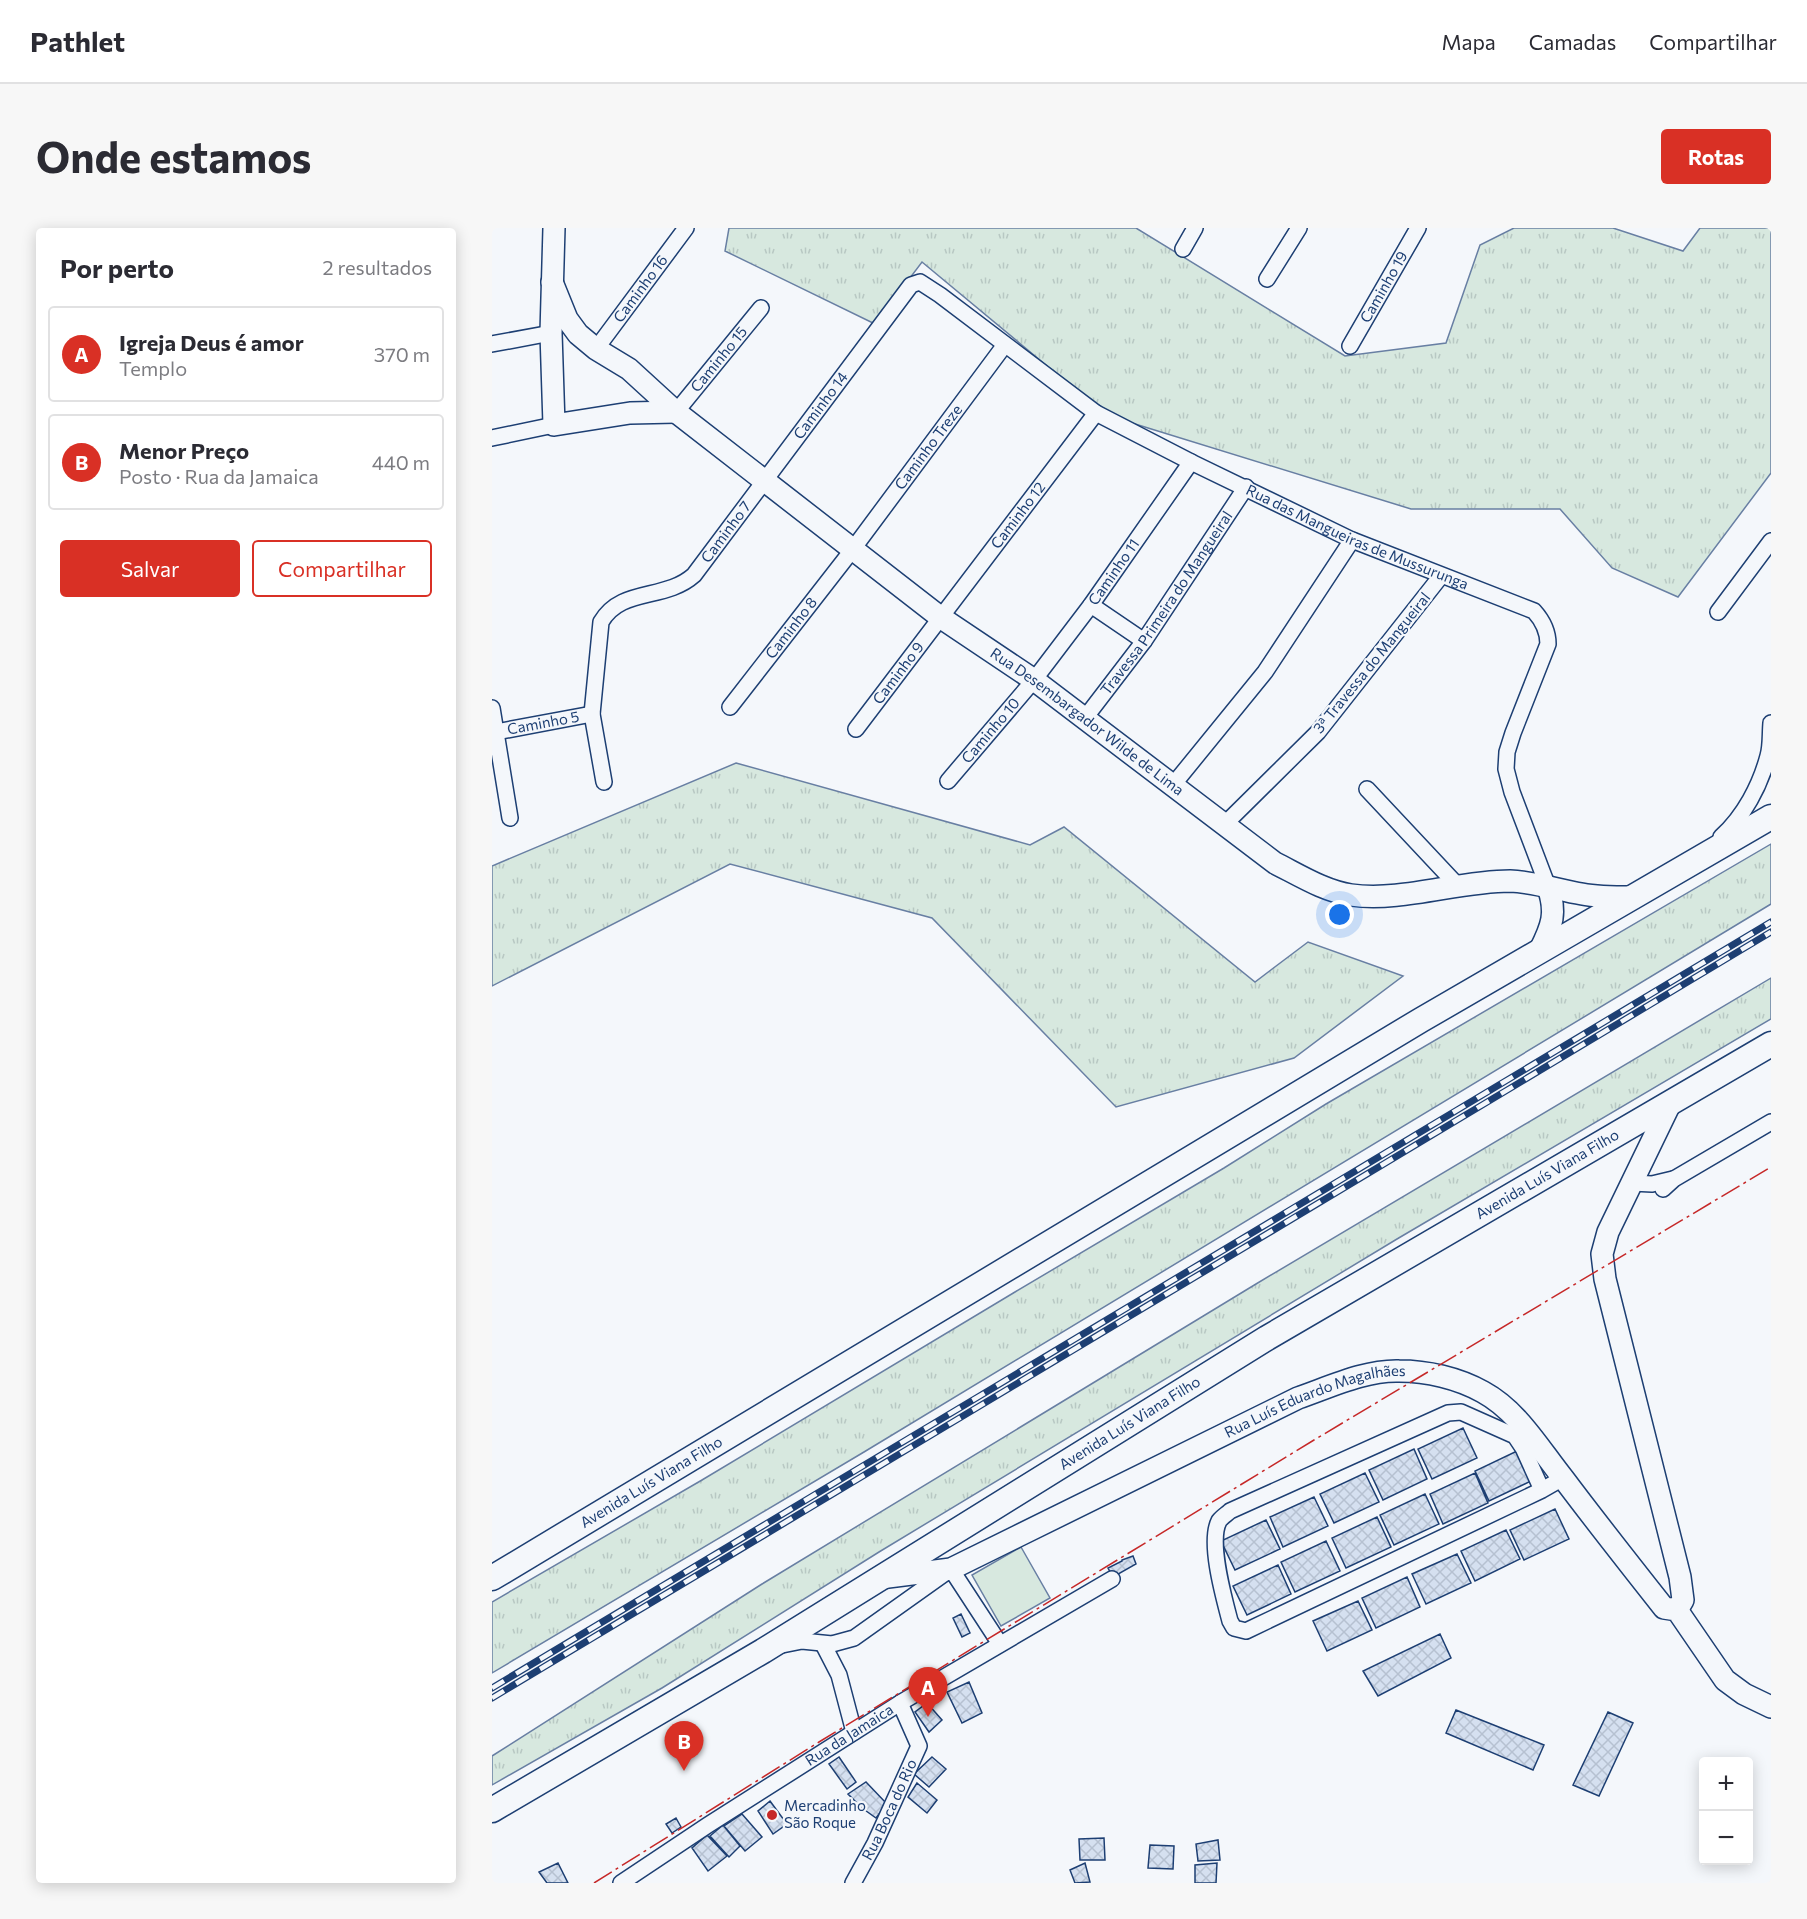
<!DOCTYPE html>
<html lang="pt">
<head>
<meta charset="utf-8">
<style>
  :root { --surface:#fff; --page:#f7f7f7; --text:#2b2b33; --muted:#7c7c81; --line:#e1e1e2; --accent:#d93025 }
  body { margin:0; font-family:Commissioner,sans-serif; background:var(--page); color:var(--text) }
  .controls { position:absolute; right:18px; bottom:18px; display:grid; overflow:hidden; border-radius:6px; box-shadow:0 3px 15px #0003 }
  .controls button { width:54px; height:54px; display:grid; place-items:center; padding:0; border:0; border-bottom:2px solid var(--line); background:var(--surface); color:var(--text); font:30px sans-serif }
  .you { position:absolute; left:848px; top:687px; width:21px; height:21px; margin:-15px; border:4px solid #fff; border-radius:50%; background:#1a73e8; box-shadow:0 0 0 9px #1a73e833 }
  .badge { display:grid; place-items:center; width:39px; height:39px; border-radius:50%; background:var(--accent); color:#fff; font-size:20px; font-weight:700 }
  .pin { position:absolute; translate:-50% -50px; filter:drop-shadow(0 2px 3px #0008) }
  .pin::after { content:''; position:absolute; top:32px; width:21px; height:18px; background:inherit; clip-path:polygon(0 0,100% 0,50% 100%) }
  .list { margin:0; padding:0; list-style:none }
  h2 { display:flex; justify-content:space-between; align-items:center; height:78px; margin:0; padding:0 24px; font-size:26px }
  h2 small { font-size:20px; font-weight:400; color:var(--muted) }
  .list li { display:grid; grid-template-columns:39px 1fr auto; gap:18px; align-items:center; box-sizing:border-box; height:96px; margin:0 12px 12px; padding:0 12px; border:2px solid var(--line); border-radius:6px }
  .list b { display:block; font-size:22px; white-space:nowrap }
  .list p { margin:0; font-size:20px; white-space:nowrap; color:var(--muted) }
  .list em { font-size:20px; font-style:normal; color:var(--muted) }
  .actions { display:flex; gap:12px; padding:18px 24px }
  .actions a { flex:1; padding:14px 0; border:2px solid var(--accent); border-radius:6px; text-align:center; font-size:21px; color:var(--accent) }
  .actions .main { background:var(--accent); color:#fff }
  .map { position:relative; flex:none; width:1279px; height:1655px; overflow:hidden; border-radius:6px }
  header { display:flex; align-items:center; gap:36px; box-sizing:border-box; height:84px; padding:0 30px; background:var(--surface); border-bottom:2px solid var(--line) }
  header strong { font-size:28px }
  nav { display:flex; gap:33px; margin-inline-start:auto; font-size:21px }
  .intro { display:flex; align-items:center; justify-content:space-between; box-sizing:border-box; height:144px; padding:0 36px }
  h1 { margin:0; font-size:42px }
  .button { padding:15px 27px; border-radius:6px; background:var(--accent); color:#fff; font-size:21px; font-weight:700 }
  main { display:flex; gap:36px; padding:0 36px }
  aside { flex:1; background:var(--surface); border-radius:6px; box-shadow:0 3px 15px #0003 }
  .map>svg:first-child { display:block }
  .grass { fill:url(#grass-tufts); stroke:#687fa3; stroke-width:1.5 }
  .pitch { fill:#d7e8df; stroke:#687fa3; stroke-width:1.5 }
  .building { fill:url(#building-cross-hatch); stroke:#1d3f73; stroke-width:1.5 }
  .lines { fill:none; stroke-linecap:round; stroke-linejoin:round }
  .minor-casing { stroke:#1d3f73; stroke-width:18 }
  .secondary-casing { stroke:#1d3f73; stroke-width:24 }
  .trunk-casing { stroke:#1d3f73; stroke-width:27 }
  .minor { stroke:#f4f7fb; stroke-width:15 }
  .secondary { stroke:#f4f7fb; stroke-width:21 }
  .trunk { stroke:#f4f7fb; stroke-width:24 }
  .rail-casing { stroke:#1d3f73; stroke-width:7 }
  .rail { stroke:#f4f7fb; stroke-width:4.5; stroke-dasharray:14; stroke-linecap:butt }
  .power { stroke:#c62828; stroke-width:1.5; stroke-dasharray:21 4.5 3 4.5; stroke-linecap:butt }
  .poi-dot { fill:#c62828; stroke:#f4f7fb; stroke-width:2 }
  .labels { text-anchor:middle; stroke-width:4.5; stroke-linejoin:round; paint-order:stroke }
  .street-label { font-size:15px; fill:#1d3f73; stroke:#f4f7fb }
  .poi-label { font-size:15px; fill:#1d3f73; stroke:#f4f7fb; text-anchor:start }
</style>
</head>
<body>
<header>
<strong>Pathlet</strong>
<nav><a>Mapa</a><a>Camadas</a><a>Compartilhar</a></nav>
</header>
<div class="intro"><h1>Onde estamos</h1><a class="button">Rotas</a></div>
<main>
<aside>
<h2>Por perto<small>2 resultados</small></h2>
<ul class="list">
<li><span class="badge">A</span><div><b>Igreja Deus é amor</b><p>Templo</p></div><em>370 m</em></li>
<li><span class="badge">B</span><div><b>Menor Preço</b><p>Posto · Rua da Jamaica</p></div><em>440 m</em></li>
</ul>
<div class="actions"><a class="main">Salvar</a><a>Compartilhar</a></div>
</aside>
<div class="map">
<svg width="1279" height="1655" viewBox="0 0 1279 1655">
  <defs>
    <pattern id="grass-tufts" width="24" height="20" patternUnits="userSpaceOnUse" patternTransform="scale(1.5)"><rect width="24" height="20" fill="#d7e8df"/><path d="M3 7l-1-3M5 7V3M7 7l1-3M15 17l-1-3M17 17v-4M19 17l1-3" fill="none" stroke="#b8c8c3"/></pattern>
    <pattern id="building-cross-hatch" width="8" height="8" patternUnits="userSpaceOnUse" patternTransform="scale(1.5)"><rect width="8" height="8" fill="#d5e0f0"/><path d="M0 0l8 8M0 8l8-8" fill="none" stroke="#b6c1d1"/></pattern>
  </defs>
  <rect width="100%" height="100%" fill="#f4f7fb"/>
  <path class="grass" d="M237,0H644L853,128L954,115L988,17L1022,0H1121L1191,23L1208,0H1279V245L1186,369L1120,340L1068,281H919L614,187L430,34L383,96L233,23Z
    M244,535L538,617L572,599L763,754L816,714L911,748L802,830L624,879L440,690L238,636L0,758V638Z
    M1279,616V676L372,1224L0,1445V1374L210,1252L523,1064L732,940L834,876Z
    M1279,750V791L905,1011L387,1324L170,1460L0,1557V1528L270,1356L764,1056Z"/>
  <path class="pitch" d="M529,1319L558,1370L509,1398L480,1347Z"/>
  <path class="building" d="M971,1200L985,1230L940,1251L926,1221Z
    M922,1221L935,1251L891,1272L877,1242Z
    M1025,1223L1039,1253L997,1273L983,1243Z
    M873,1245L887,1274L842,1295L828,1266Z
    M983,1245L996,1275L951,1296L938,1266Z
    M933,1266L947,1296L902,1317L888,1287Z
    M822,1269L836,1298L791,1319L778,1289Z
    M1063,1281L1077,1311L1032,1332L1018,1302Z
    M885,1289L899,1319L854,1340L840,1310Z
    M774,1292L788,1321L743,1342L729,1313Z
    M1014,1302L1028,1331L983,1353L969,1323Z
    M834,1313L848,1343L803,1364L789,1334Z
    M965,1326L979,1355L934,1376L920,1346Z
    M641,1328L644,1336L621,1349L616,1340L630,1333V1332Z
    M786,1337L799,1366L755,1387L741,1358Z
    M915,1349L928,1379L884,1400L870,1370Z
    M866,1373L880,1402L835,1423L821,1393Z
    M469,1386L478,1405L470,1409L461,1390Z
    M948,1406L959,1430L886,1468L871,1443Z
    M477,1454L490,1485L470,1495L455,1464Z
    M435,1475L450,1492L437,1504L423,1484Z
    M964,1482L1052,1517L1041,1542L954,1505Z
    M1116,1484L1141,1495L1107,1568L1081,1557Z
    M347,1529L364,1554L355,1561L337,1536Z
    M440,1529L454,1541L437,1559L422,1546Z
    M374,1554L395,1576L384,1590L370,1580L356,1566Z
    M425,1555L445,1572L435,1585L416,1569Z
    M278,1573L295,1596L281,1606L266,1583Z
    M250,1586L270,1609L253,1623L232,1598Z
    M184,1590L189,1599L180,1605L174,1596Z
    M231,1597L248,1618L237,1629L218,1608Z
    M215,1607L235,1628L216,1643L200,1620Z
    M612,1610L613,1632H588L587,1611Z
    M726,1612L728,1632L706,1633L704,1616Z
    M658,1617L682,1618L681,1641L656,1640Z
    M66,1635L76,1655H55L47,1644Z
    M593,1635L598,1654L583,1655L578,1642Z
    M725,1635L724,1655H703V1637Z"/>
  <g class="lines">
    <g class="minor-casing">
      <g id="minor">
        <path d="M691,21L703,0"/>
        <path d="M775,51L807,0"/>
        <path d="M0,116L59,105"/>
        <path id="s1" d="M858,118L926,0"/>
        <path id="s2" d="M104,121L194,0"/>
        <path id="s3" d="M184,184L269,80"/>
        <path d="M0,210L62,197"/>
        <path d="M599,377L652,413"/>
        <path d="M1226,384L1279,313"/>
        <path id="s4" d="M238,479L361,321L512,118"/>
        <path d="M0,480L18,590"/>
        <path id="s5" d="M593,490L652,413L754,259"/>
        <path id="s6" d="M364,501L604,185"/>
        <path id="s7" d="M4,504L100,486"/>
        <path id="s8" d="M456,553L542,452L599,377L699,234"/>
        <path id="s9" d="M112,554L100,486L109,394C129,359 173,373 202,347L419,57L428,54L448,67L604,185L699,234L860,312L1042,383C1051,393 1056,403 1056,416L1021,505L1015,524L1014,541L1020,564L1056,659"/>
        <path d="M681,557L773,444L860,312"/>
        <path d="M875,561L965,657"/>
        <path d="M733,596L826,504L949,348"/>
        <path d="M1229,609C1252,588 1268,558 1276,528C1279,518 1278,506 1279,495"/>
        <path d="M1140,955L1160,956L1181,951"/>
        <path d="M1171,961L1182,951L1279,894"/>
        <path d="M1050,1262L1031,1220L1023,1208L969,1184L956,1185L738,1283C735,1286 730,1289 727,1293C716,1314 732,1370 738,1393L742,1400L754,1403L1050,1262L1071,1250"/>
        <path d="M331,1416L347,1447L362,1504"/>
        <path d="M290,1417L310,1413L340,1416L362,1410L459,1341L508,1416"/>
        <path id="s10" d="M129,1655L216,1597L408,1475L620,1351"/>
        <path id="s11" d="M361,1655L383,1615L427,1518L408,1475"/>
      </g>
    </g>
    <g class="secondary-casing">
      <g id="secondary">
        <path d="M62,0L59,105L62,197L138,185L184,184"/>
        <path id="s12" d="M60,54L75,91L86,106L104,121L137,141L184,184L448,389L542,452L783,635C807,647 832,663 859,667C910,674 966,653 1018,653C1043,654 1066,662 1090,666C1106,669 1124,669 1140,669"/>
        <path d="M1048,722C1060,698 1065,685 1056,659"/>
        <path d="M1178,876L1116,1004L1110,1026L1113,1051L1188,1349L1191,1372L1185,1382"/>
        <path id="s13" d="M388,1350L459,1341L806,1170C838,1159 873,1142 907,1143C935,1143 966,1150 991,1164C1026,1183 1047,1220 1071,1250C1104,1294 1138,1337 1172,1380L1185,1382L1233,1452L1252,1466L1279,1479"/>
      </g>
    </g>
    <g class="trunk-casing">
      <g id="trunk">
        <path id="s14" d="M0,1350L929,792L1279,589"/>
        <path id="s15" d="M0,1582L271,1423L775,1110L1279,816"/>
      </g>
    </g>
    <use href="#minor" class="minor"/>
    <use href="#secondary" class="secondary"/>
    <use href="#trunk" class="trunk"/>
    <g class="rail-casing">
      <path id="rail" d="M0,1460L1279,694
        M0,1470L1279,704"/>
    </g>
    <use href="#rail" class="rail"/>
    <path class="power" d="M102,1655L327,1514L822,1212L1279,939"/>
  </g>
  <circle class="poi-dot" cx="280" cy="1587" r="6"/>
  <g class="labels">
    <g class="street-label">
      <text dy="5" stroke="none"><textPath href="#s1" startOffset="68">Caminho 19</textPath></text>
      <text dy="5" stroke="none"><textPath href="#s2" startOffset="75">Caminho 16</textPath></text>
      <text dy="5" stroke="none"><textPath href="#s3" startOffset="68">Caminho 15</textPath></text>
      <text dy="5" stroke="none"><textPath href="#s9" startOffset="480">Caminho 14</textPath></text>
      <text dy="5" stroke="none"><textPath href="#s4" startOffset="327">Caminho Treze</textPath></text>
      <text dy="5" stroke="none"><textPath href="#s6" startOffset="268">Caminho 12</textPath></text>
      <text dy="5" stroke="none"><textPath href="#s9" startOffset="322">Caminho 7</textPath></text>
      <text dy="5" stroke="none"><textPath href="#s9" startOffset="1149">Rua das Mangueiras de Mussurunga</textPath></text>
      <text dy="5" stroke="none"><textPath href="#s8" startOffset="267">Caminho 11</textPath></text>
      <text dy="5" stroke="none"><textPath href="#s5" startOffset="141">Travessa Primeira do Mangueiral</textPath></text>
      <text dy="5" stroke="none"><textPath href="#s4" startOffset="100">Caminho 8</textPath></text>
      <text transform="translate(880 435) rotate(-51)" y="5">3ª Travessa do Mangueiral</text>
      <text dy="5" stroke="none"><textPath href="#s6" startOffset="70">Caminho 9</textPath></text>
      <text dy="5" stroke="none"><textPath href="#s12" startOffset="699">Rua Desembargador Wilde de Lima</textPath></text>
      <text dy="5" stroke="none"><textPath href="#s7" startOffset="48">Caminho 5</textPath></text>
      <text dy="5" stroke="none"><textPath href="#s8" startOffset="66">Caminho 10</textPath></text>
      <text dy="5" stroke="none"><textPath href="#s15" startOffset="1232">Avenida Luís Viana Filho</textPath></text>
      <text dy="5" stroke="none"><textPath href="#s13" startOffset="474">Rua Luís Eduardo Magalhães</textPath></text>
      <text dy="5" stroke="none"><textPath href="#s15" startOffset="746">Avenida Luís Viana Filho</textPath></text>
      <text dy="5" stroke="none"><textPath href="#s14" startOffset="186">Avenida Luís Viana Filho</textPath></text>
      <text dy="5" stroke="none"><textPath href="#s10" startOffset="272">Rua da Jamaica</textPath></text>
      <text dy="5" stroke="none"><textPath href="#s11" startOffset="82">Rua Boca do Rio</textPath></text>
    </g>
    <g class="poi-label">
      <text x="292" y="1583">Mercadinho<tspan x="292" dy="17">São Roque</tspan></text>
    </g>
  </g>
</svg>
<div class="controls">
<button>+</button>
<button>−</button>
</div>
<div class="you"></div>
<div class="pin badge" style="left:436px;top:1489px">A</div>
<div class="pin badge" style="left:192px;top:1543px">B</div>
</div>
</main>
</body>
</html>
